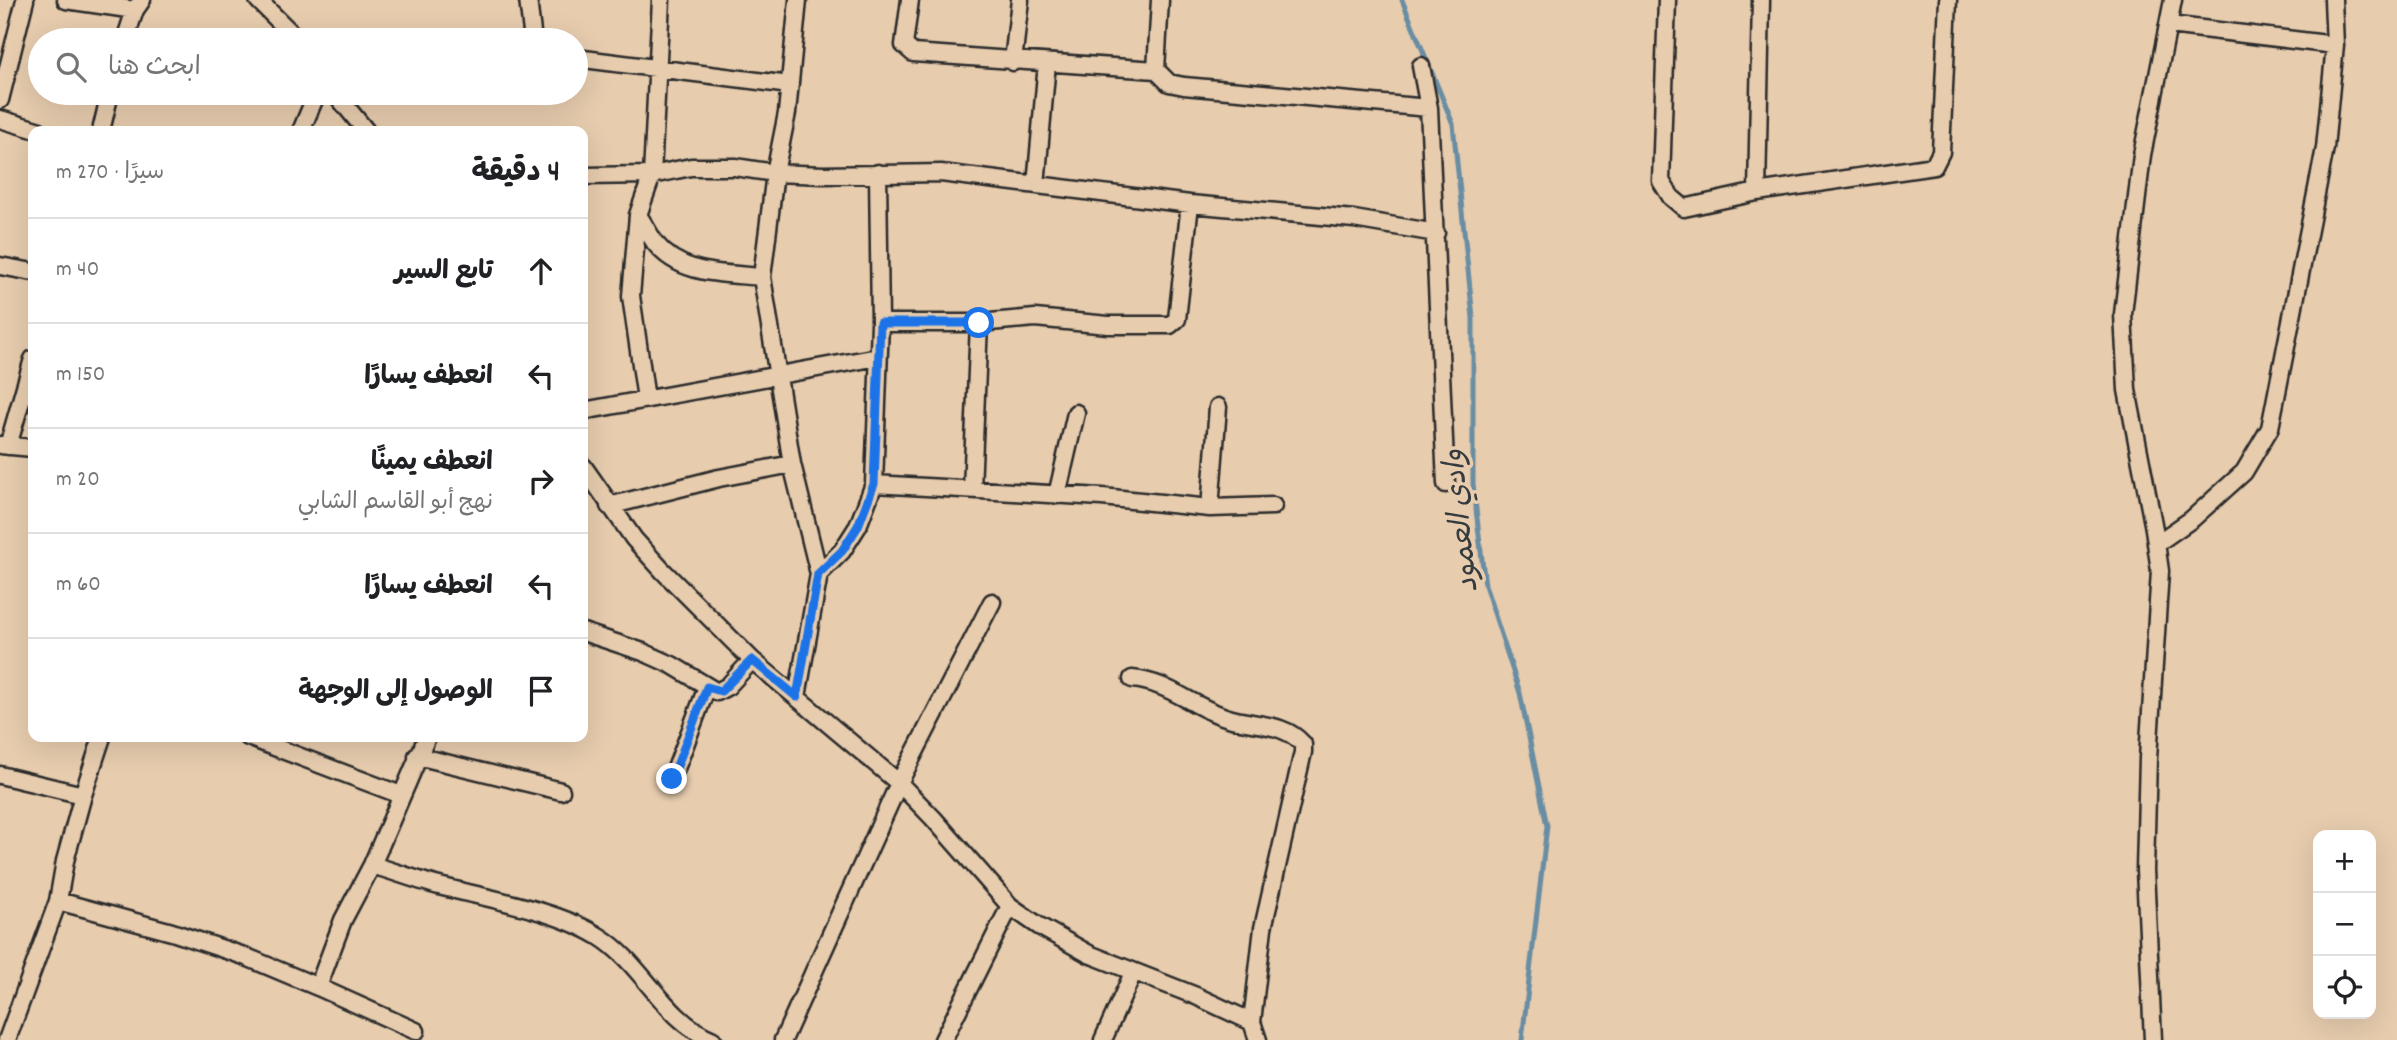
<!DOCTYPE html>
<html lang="ar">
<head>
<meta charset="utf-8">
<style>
  :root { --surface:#fff; --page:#f2f2f2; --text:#202124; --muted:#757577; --line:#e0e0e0 }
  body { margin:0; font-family:Dekko,"Playpen Sans Arabic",sans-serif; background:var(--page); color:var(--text); direction:rtl }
  .controls { position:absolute; right:21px; bottom:21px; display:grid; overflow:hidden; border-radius:14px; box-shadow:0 7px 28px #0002 }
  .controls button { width:63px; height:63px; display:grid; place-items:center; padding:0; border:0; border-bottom:2px solid var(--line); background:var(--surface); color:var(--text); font:35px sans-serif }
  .stop { position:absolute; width:21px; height:21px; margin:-16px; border:5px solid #1a73e8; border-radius:50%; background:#fff }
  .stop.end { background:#1a73e8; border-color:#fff; box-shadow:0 2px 7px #0008 }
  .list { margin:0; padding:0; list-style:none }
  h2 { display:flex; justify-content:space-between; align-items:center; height:91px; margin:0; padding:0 28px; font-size:30px }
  h2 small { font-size:23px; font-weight:400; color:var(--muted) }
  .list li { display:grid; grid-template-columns:46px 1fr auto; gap:21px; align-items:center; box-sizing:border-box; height:105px; padding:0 28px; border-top:2px solid var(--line) }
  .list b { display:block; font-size:26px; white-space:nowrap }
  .list p { margin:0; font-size:23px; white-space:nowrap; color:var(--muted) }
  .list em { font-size:23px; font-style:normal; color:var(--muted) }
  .icon { flex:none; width:38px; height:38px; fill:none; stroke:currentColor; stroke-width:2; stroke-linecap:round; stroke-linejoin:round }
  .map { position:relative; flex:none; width:2397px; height:1040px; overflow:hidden; direction:ltr }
  .search { position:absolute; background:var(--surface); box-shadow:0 7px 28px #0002; left:28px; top:28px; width:560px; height:77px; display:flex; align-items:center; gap:18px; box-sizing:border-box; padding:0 24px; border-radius:38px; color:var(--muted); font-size:26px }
  .panel { position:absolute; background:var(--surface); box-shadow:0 7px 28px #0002; left:28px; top:126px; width:560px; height:616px; border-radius:14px; direction:rtl }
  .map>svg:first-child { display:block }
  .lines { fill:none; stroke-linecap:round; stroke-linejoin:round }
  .stream { stroke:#698da3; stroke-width:5 }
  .street-casing { stroke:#2b2b2b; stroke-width:21 }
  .street { stroke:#e7ccae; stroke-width:16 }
  .route { stroke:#1a73e8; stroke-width:9 }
  .labels { text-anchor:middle; stroke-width:7; stroke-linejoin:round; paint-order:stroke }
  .water-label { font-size:30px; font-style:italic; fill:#353b3f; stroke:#e7ccae }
</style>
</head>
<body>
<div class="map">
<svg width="2397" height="1040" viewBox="0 0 2397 1040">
  <rect width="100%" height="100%" fill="#e7ccae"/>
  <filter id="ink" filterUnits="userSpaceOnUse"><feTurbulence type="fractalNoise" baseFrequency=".0143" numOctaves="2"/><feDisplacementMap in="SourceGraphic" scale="14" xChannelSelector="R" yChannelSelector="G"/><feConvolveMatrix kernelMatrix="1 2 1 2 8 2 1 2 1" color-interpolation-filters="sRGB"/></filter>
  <g filter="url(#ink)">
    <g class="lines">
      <path class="stream" d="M1402,0L1453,124L1473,318V484L1485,585L1520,693L1547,826L1522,1040"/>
      <g class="street-casing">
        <path id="street" d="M66,0L135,10
          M258,0L298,40
          M528,0L533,40
          M910,0L904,45L913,53L1156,70L1169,83L1184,86L1429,108
          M1667,0L1661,181L1671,197L1684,208L1757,192L1934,166L1941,152L1948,0
          M2169,25L2335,45
          M125,40L135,10L142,0
          M576,58L790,85
          M1013,62L1020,0
          M1421,66L1429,108L1446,484
          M1156,70L1160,0
          M335,93L366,131
          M0,100L25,0
          M0,119L40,131
          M101,131L110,93
          M301,131L317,93
          M583,176L652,175L691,167H735L775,173L823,175L941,173L1190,204L1354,219L1436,233
          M1036,185L1047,63
          M1757,192L1761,0
          M638,215C644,224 649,234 655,243C681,276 724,273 762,277
          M0,266L33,272
          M880,323H979L1035,318L1108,325H1170L1177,319L1190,204
          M646,399L631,296L638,215L652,175L661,0
          M583,411L878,357
          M0,445L33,448
          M8,446L33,359
          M583,466L634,539L663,571L752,660L899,783L933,818L1010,906L1039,926L1089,954L1196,996L1252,1022L1258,1040
          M874,484L1102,497L1210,508L1273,506
          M972,489L979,323
          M1057,495L1076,413
          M609,506L719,478L792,464
          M1210,508L1218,407
          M2156,544L2192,519L2244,472L2270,428L2325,148L2335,45L2333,0
          M819,574L842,551L858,526L874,484L880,323L878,173
          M583,632L643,652L672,665L717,692L728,686L752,660
          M1132,679C1170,682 1196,710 1232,719C1258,726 1284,723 1303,744V752L1263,928L1252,1022
          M797,697L819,574L792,464L762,277L775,173L787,113L798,0
          M248,737L401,795
          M417,756L561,791
          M0,775L83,795
          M672,779L707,687
          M372,865C396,872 419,881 443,887C490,899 559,911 600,937C643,964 664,1020 713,1040
          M58,901L172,932L244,956L318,987L343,920L372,865L427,737
          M318,987L416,1031
          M7,1040L58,901L65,861L83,795L102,737
          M783,1040L899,783L992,602
          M943,1040L1010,906
          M1103,1040L1133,973
          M2153,1040L2145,870L2148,758L2160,571L2154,529L2127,390L2123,314L2142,155L2173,0"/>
      </g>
      <use href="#street" class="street"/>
    </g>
  </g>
  <g class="lines" filter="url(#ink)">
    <path class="route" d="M672,779L707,687L721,691L752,660L797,697L818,574L842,551L858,526L874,484L880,323H979"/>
  </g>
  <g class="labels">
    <g class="water-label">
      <text transform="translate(1459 521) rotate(-96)" y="10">وادي العمود</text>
    </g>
  </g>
</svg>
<div class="controls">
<button>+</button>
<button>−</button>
<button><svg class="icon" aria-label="locate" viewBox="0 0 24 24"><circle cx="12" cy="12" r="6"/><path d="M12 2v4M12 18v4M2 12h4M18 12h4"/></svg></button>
</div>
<div class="stop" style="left:979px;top:323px"></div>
<div class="stop end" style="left:672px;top:779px"></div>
<div class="search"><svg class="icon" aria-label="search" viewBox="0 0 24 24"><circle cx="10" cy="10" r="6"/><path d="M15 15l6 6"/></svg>ابحث هنا</div>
<section class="panel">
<h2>4 دقيقة<small>سيرًا · 270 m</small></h2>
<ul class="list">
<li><svg class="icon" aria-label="ahead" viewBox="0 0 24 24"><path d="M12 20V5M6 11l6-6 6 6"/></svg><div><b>تابع السير</b></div><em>40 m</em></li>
<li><svg class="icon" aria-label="left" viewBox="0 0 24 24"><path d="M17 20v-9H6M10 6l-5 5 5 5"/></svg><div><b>انعطف يسارًا</b></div><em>150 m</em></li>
<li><svg class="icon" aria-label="right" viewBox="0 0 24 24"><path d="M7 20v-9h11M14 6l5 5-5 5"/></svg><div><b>انعطف يمينًا</b><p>نهج أبو القاسم الشابي</p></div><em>20 m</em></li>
<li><svg class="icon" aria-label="left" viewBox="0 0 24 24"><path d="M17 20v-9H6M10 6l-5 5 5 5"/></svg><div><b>انعطف يسارًا</b></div><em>60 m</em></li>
<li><svg class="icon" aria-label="arrive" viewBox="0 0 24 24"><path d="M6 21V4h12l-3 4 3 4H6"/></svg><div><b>الوصول إلى الوجهة</b></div></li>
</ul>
</section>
</div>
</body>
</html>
